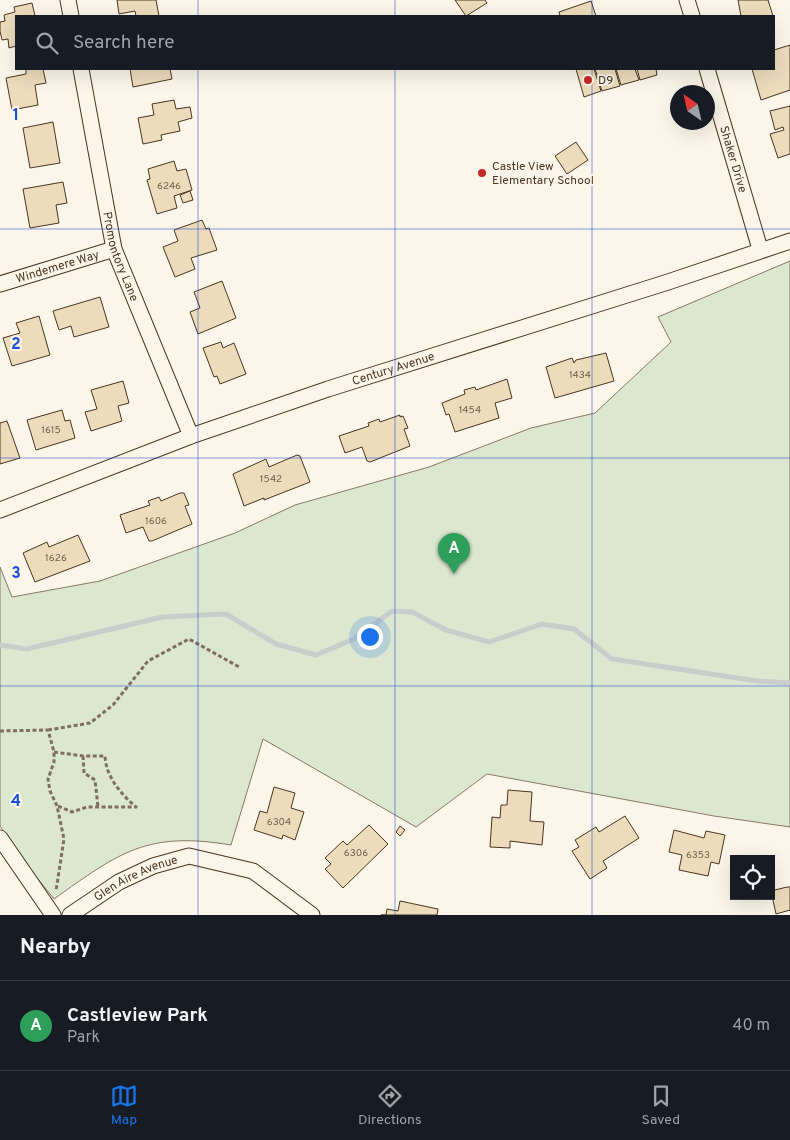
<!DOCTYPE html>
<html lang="en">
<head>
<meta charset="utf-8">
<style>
  :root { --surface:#171b24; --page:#20242c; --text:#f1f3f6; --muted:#9ea1a6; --line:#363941; --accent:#1a73e8 }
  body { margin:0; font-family:Overpass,sans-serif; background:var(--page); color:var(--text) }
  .controls { position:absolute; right:15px; bottom:15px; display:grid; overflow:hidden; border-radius:0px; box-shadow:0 5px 20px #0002 }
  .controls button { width:45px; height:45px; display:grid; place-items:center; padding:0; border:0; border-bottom:1px solid var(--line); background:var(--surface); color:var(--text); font:25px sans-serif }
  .compass { position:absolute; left:670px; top:85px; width:45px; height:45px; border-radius:50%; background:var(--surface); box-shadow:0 5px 20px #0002; rotate:326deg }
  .you { position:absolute; left:369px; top:636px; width:18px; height:18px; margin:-12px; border:4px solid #fff; border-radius:50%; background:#1a73e8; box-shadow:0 0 0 8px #1a73e833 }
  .badge { display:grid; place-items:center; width:32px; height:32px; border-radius:50%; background:var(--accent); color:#fff; font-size:16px; font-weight:700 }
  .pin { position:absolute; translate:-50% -41px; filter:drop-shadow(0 1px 2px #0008) }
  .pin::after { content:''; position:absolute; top:26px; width:18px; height:15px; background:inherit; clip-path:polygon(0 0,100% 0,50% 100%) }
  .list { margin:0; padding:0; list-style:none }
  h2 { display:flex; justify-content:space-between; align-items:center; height:65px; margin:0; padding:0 20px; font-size:21px }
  h2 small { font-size:16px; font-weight:400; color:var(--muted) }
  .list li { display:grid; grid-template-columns:32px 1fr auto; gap:15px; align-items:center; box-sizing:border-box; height:90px; padding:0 20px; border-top:1px solid var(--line) }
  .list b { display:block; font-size:19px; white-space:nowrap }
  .list p { margin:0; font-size:16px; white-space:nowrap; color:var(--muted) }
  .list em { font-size:16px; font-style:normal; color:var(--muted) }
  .icon { flex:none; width:28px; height:28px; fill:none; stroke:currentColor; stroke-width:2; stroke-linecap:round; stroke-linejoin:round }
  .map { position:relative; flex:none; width:790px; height:915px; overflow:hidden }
  .search { position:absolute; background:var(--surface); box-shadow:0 5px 20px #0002; left:15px; right:15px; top:15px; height:55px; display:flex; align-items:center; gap:12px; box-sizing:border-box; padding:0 18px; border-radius:0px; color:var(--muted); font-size:19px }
  .sheet { height:155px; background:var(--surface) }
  nav { display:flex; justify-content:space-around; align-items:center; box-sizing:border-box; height:70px; border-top:1px solid var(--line); background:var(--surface); font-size:14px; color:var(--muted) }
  nav a { display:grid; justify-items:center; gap:2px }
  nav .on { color:var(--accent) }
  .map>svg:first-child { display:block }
  .green { fill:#dce7d0; stroke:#887966 }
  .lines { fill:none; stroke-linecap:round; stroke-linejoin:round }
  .stream { stroke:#c9cecd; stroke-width:5 }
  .building { fill:#ecdcbc; stroke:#4a3520 }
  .minor-casing { stroke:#4a3520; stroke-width:17 }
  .path { stroke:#7f6f5c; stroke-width:3; stroke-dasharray:4 2.5; stroke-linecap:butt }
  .minor { stroke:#fbf6e9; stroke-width:15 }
  .grid { fill:none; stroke:#1d4ed8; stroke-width:1; stroke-opacity:0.55 }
  .poi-dot { fill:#c62828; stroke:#fbf6e9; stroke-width:2 }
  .labels { text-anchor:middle; stroke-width:4; stroke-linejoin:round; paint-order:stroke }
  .number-label { font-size:10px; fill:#725f47 }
  .poi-label { font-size:12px; fill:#4a3520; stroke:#fbf6e9; text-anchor:start }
  .street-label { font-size:12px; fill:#4a3520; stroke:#fbf6e9 }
  .grid-label { font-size:16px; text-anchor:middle; font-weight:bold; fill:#1d4ed8; stroke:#fbf6e9; stroke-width:4; stroke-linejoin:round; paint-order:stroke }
</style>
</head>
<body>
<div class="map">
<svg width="790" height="915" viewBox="0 0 790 915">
  <rect width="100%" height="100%" fill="#fbf6e9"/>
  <path class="green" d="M790,261V827L714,816L487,774L416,827L263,739L231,845C147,831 120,852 54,899L26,864L0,826V567L12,597L100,581L235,533L295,505L429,467L531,428L595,413L671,342L658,317Z"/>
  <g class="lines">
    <path class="stream" d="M0,645L27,649L162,617L226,614L276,644L316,655L354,639L392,611L412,612L446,630L489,642L542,624L574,629L612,659L757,681L790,683"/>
  </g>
  <path class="building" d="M117,0H156L159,16H136L135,11L119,14Z
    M455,0H485L487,3L466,16Z
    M738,0H768L773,16H741Z
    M591,1L596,16H560L559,12Z
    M32,3L35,16H16V46L9,48L8,39L2,40L0,31V22L5,21L4,15L15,12L14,7Z
    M790,45V90L761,100L752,69H774V50Z
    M26,69H43L46,83L35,85L38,105L12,110L6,78L26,74Z
    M130,69H170L172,79L133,87Z
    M576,69H594L601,91L584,97Z
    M595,69H615L620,86L602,91Z
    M616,69H635L639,80L621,85Z
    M637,69H656L657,75L640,80Z
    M174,100L176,109L190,107L192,118L178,122L180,131L161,135L162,140L143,144L138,118L154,115L152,104Z
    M790,106V154L778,158L770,134L784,130L783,127L775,130L770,111Z
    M53,122L60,163L30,168L23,128Z
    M576,142L588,160L567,174L555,156Z
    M174,161L177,171L186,169L192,190L174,196L177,208L157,214L147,180L150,179L148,169Z
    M63,182L67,203L56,205L59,223L30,228L23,189Z
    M190,191L193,200L183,203L180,195Z
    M202,220L206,229L209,228L217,250L191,258L195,269L175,277L163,247L178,241L174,230Z
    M222,281L236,318L198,334L190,312L200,308L194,292Z
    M100,297L109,327L74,337L71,326L59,330L53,311Z
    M39,316L50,355L12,366L3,338L20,333L16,323Z
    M221,342L223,348L234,343L246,374L220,384L217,376L214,377L203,348Z
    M606,353L614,381L555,398L546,367L572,358L574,363L576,360Z
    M507,379L512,398L495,403L499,418L455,432L449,414L446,415L442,403L465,394L464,390L475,387L476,390Z
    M123,381L129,403L118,406L122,421L91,431L85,412L97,409L91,390Z
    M62,410L65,421L70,420L75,438L36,450L27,420Z
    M400,415V417L403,416L408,428L404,429L410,446L370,462L367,461L362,447L345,453L339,436L369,426L368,423L379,419L380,422Z
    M7,421L20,458L0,464V423Z
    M297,455L300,456L310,482L264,500V498L244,506L233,474L266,459L269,467Z
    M180,493H184L189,505L185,506L192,524L152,541H149L143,527L126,533L120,515L150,505L148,501L159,497L161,501Z
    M78,535L90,561L35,582L23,553L47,542L49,547Z
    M274,787L295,793L291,808L304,812L295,840L283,835L282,839L254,830L260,811L267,813Z
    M508,790L532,792L530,821L544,822L542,845L510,841V848L490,847L492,817L500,818L501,805H507Z
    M625,816L639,838L603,861L607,868L590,879L572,851L579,847L575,840L596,827L599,832Z
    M369,825L388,844L343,888L325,869L331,864L325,858L343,841L347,845Z
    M400,826L405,830L400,836L396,832Z
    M674,830L704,838L706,831L725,835L719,864L711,862L708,876L679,870L682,855L669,852Z
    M787,887H790V910L776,914L771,891Z
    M400,901L438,909L437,915H381H386L387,909L398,911Z"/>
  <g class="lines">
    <g class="minor-casing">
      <g id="minor">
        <path d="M68,0L71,16"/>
        <path d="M687,0L692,16"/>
        <path id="s1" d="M81,69L114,249L191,436"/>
        <path id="s2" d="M707,69L760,249"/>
        <path id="s3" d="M0,284L114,249"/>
        <path id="s4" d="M0,510L191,436L328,389L668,282L790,241"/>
        <path d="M0,838L53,915"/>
        <path id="s5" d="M70,915L119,882L153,866L189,856L253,871L312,915"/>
      </g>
    </g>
    <path class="path" d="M48,730L90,723L113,705L148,661L189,639L241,668
      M0,731L48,730L54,752V762L48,779L50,791L57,806L64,839L56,891
      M54,752L83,756H105C106,777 121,794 136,807H87L72,812L58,806
      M83,756L84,773L95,780L98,807"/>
    <use href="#minor" class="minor"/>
  </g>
  <path class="grid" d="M198,0V16M395,0V16M592,0V16M198,69V915M395,69V915M592,69V915M0,229H790M0,458H790M0,686H790"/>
  <g class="poi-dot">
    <circle cx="588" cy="80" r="5"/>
    <circle cx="482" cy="173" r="5"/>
  </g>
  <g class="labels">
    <g class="number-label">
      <text x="169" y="189">6246</text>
      <text x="580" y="378">1434</text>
      <text x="470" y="413">1454</text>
      <text x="51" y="433">1615</text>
      <text x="271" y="482">1542</text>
      <text x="156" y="524">1606</text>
      <text x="56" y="561">1626</text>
      <text x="279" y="825">6304</text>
      <text x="356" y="856">6306</text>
      <text x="698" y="858">6353</text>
    </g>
    <g class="poi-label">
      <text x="598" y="84">D9</text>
      <text x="492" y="170">Castle View<tspan x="492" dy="14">Elementary School</tspan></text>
    </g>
    <g class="street-label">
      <text dy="4" stroke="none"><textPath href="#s2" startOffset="94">Shaker Drive</textPath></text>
      <text dy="4" stroke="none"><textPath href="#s1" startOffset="192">Promontory Lane</textPath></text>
      <text dy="4" stroke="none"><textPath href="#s3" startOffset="60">Windemere Way</textPath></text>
      <text dy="4" stroke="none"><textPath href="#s4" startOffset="418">Century Avenue</textPath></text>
      <text dy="4" stroke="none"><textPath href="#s5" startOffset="76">Glen Aire Avenue</textPath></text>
    </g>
  </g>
  <g class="grid-label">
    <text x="16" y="120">1</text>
    <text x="16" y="349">2</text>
    <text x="16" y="578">3</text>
    <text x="16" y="806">4</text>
  </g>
</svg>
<div class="controls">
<button><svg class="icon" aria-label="locate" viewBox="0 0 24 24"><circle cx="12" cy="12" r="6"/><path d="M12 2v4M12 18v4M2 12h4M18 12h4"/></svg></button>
</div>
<svg class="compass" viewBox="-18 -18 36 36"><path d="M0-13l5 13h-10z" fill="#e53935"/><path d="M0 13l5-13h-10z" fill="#9ea1a6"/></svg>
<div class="you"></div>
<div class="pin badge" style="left:454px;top:574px;background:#2e9e5b">A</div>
<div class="search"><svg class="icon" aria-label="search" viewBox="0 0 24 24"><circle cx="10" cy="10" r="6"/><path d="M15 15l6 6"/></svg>Search here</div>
</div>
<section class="sheet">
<h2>Nearby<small></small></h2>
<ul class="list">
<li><span class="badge" style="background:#2e9e5b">A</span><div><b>Castleview Park</b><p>Park</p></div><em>40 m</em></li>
</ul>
</section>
<nav>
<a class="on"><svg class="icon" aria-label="map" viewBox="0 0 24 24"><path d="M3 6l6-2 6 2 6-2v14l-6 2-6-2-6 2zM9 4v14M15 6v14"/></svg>Map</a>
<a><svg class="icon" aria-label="directions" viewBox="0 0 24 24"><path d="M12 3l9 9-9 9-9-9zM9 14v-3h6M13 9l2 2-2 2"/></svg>Directions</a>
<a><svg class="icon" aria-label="saved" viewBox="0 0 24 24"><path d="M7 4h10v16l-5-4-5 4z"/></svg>Saved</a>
</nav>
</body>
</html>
